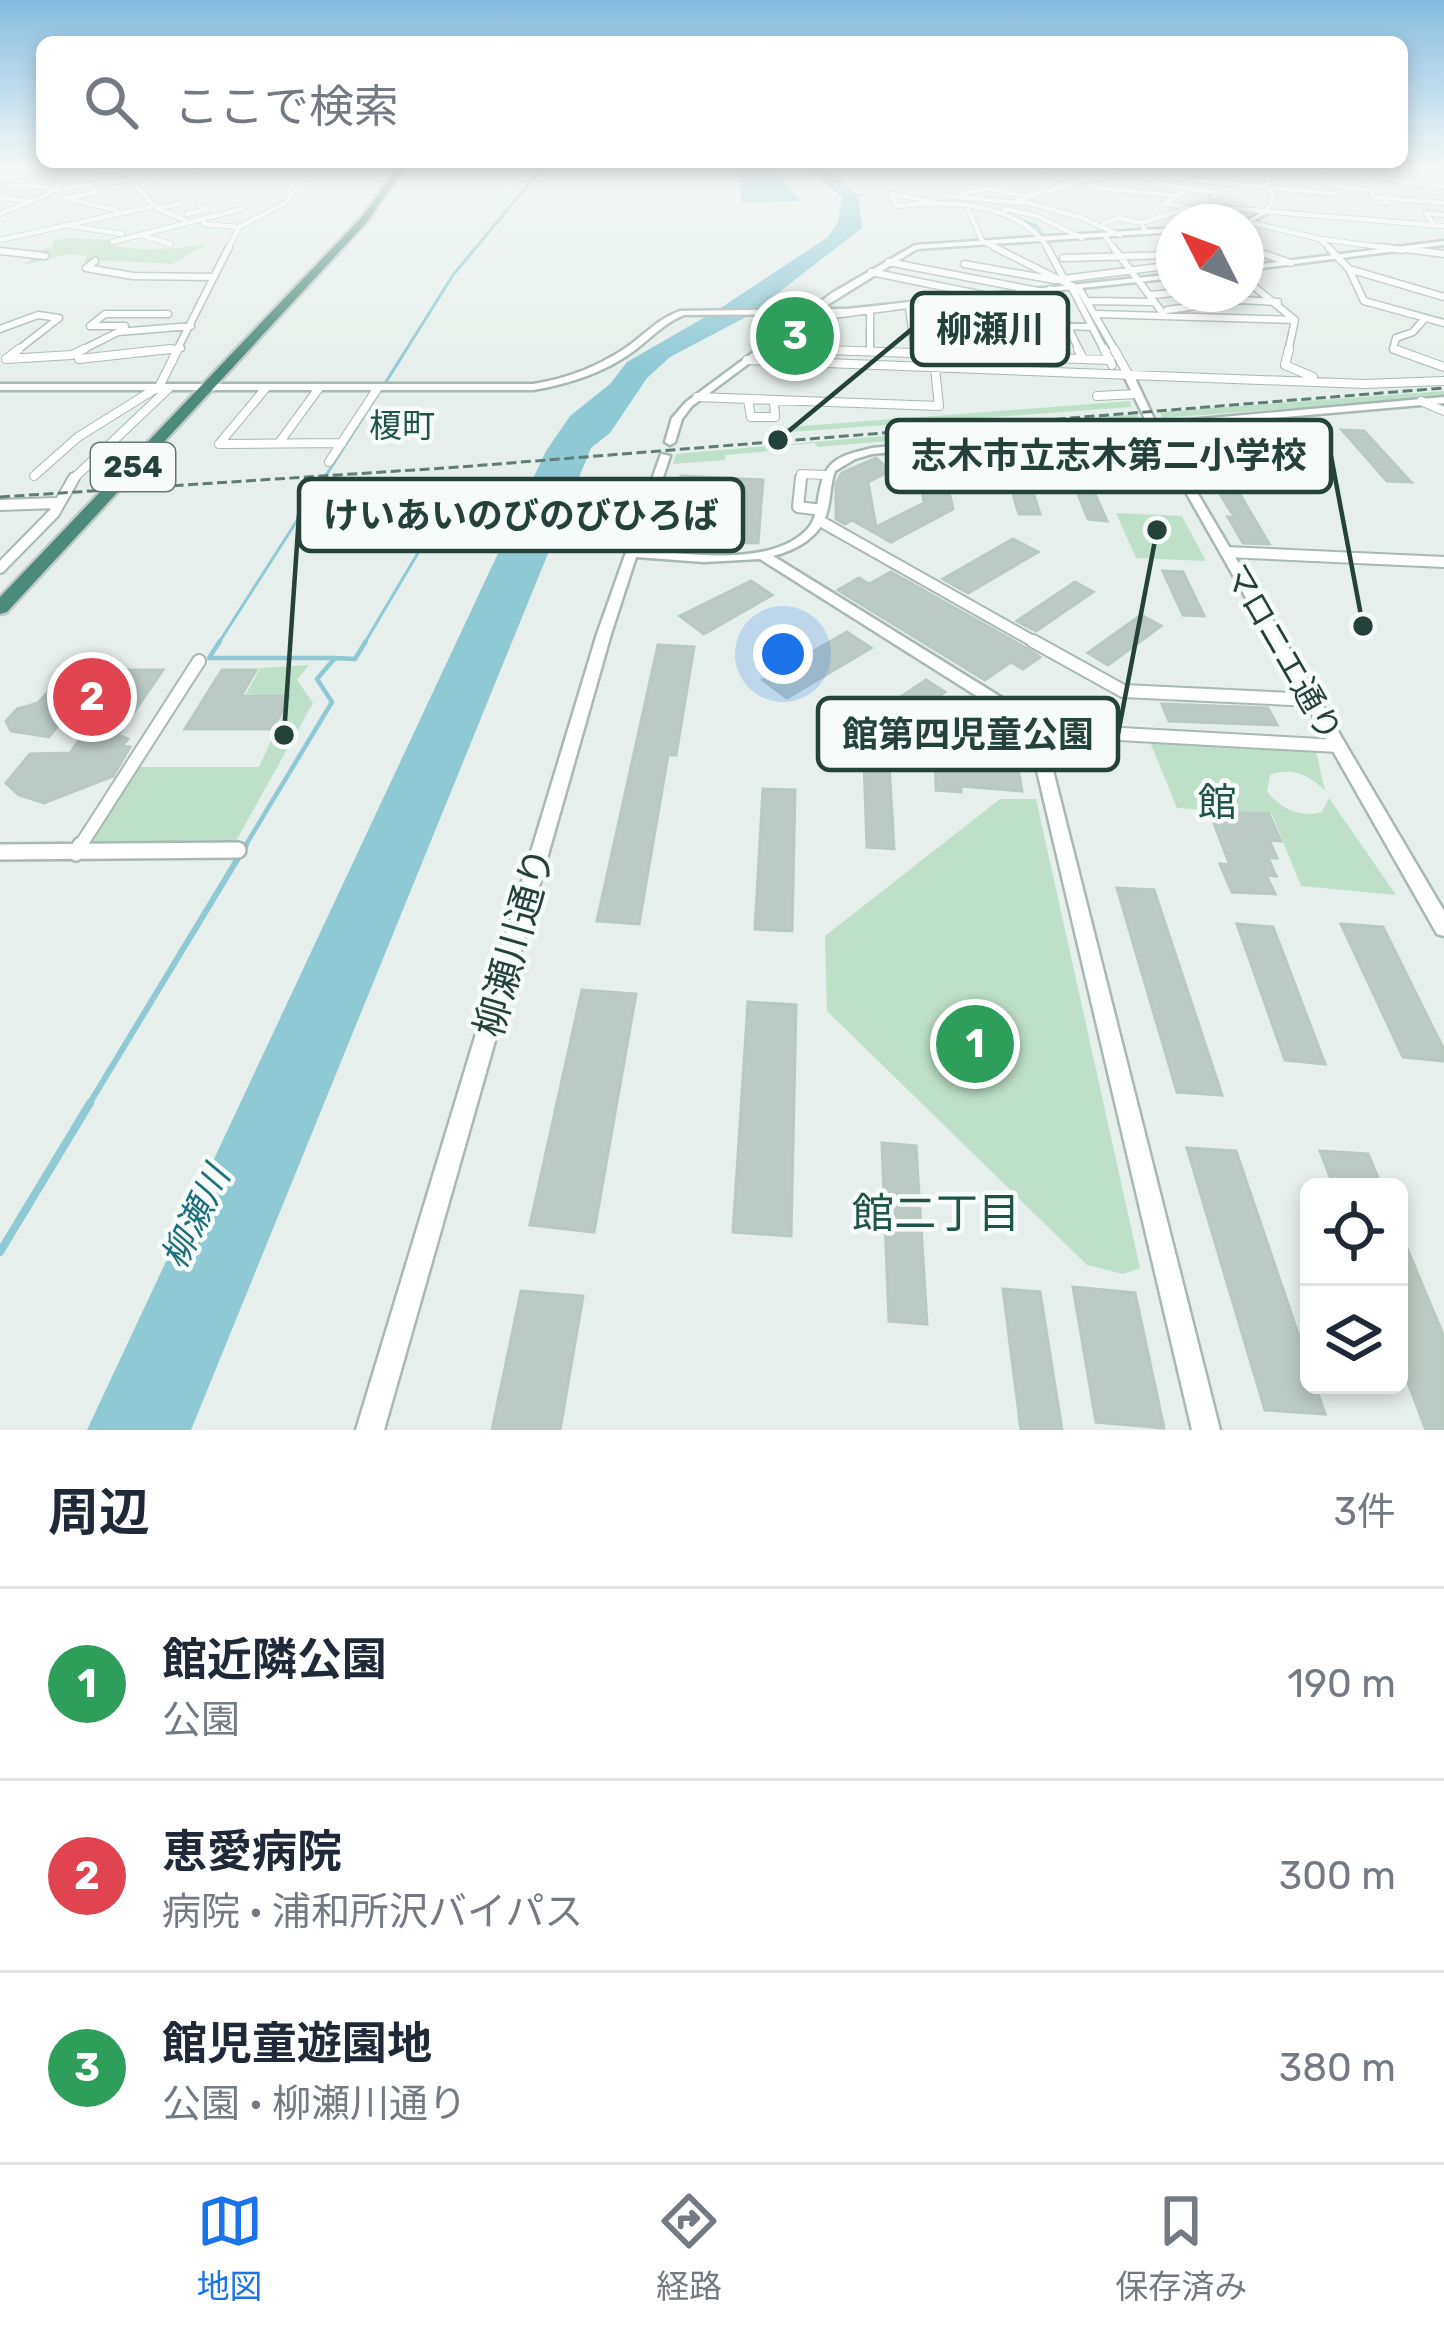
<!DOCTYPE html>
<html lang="ja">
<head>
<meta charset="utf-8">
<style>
  :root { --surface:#fff; --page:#f6f6f7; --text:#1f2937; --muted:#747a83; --line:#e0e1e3; --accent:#1a73e8 }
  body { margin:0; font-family:Rubik,"Noto Sans JP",sans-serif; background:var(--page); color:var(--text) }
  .controls { position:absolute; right:36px; bottom:36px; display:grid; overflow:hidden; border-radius:18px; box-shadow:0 6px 18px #0003 }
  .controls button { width:108px; height:108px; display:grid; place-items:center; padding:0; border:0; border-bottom:3px solid var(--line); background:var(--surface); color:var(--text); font:60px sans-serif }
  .compass { position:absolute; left:1156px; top:204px; width:108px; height:108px; border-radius:50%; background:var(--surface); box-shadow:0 6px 18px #0003; rotate:312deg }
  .you { position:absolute; left:783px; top:654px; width:42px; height:42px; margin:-30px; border:9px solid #fff; border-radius:50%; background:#1a73e8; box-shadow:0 0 0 18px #1a73e833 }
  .badge { display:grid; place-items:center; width:78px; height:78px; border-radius:50%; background:var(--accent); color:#fff; font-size:39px; font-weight:700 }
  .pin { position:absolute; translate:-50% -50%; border:6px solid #fff; box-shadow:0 3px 12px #0006 }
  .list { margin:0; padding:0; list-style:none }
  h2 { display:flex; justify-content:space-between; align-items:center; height:156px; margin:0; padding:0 48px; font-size:51px }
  h2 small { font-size:39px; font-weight:400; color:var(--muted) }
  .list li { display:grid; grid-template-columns:78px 1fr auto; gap:36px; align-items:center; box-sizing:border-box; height:192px; padding:0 48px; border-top:3px solid var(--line) }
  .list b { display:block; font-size:45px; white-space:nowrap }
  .list p { margin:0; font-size:39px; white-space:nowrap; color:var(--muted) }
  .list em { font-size:39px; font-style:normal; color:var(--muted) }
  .icon { flex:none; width:66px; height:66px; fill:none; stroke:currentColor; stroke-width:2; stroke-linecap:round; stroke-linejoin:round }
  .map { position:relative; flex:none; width:1444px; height:1430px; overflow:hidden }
  .search { position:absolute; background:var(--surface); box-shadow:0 6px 18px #0003; left:36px; right:36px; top:36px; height:132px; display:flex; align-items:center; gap:30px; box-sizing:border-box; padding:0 42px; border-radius:18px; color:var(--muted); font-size:45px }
  .sheet { height:732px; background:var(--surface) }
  nav { display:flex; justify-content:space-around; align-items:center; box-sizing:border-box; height:168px; border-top:3px solid var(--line); background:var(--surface); font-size:33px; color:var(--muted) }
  nav a { display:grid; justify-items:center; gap:6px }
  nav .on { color:var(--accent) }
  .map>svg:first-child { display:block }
  .green { fill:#bfe0c8 }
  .water { fill:#8ec9d4 }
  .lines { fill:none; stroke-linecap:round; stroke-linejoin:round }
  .stream-far3 { stroke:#8ec9d4; stroke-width:3 }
  .stream-far2 { stroke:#8ec9d4; stroke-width:4.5 }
  .stream-far1 { stroke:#8ec9d4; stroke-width:6 }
  .stream { stroke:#8ec9d4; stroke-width:8 }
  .building { fill:#bbcac4; stroke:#b8c9c2; stroke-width:3 }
  .minor-far5-casing { stroke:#a8b8b2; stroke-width:6 }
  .minor-far4-casing { stroke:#a8b8b2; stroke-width:9 }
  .minor-far3-casing { stroke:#a8b8b2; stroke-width:10 }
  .minor-far2-casing { stroke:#a8b8b2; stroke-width:14 }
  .minor-far1-casing { stroke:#a8b8b2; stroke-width:16 }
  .minor-casing { stroke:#a8b8b2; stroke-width:20 }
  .tertiary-casing { stroke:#a8b8b2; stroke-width:5 }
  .trunk-casing { stroke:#c2cac8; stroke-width:5 }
  .minor-far5 { stroke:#fff; stroke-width:4.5 }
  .minor-far4 { stroke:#fff; stroke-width:6 }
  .minor-far3 { stroke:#fff; stroke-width:8 }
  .minor-far2 { stroke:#fff; stroke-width:10 }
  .minor-far1 { stroke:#fff; stroke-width:12 }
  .minor { stroke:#fff; stroke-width:15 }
  .tertiary { fill:#fff; fill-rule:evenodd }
  .trunk { fill:#4c8a7c; fill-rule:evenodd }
  .rail { stroke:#5f7d75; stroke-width:3; stroke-dasharray:10 4.5; stroke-linecap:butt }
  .labels { text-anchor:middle; stroke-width:9; stroke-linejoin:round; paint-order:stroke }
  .shield { fill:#f7fbf9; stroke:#637a73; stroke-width:3 }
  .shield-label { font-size:30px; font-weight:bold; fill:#24423a }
  .far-quarter-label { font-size:33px; fill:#1f5548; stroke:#f7fbf9 }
  .street-label { font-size:33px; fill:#24423a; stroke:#f7fbf9 }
  .water-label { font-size:36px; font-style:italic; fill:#1c6f80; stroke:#f7fbf9 }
  .quarter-label { font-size:39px; fill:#1f5548; stroke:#f7fbf9 }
  .near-street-label { font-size:39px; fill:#24423a; stroke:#f7fbf9 }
  .near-neighbourhood-label { font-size:42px; fill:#1f5548; stroke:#f7fbf9 }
  .leader { fill:none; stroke:#24423a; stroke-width:4.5 }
  .callout-dot { fill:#24423a; stroke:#f7fbf9; stroke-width:4.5 }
  .callout { fill:#f7fbf9; stroke:#24423a; stroke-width:4.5 }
  .callout-label { font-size:36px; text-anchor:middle; font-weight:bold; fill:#24423a }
</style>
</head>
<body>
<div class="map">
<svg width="1444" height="1430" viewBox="0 0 1444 1430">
  <rect width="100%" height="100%" fill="#e6efeb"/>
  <path class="green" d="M65,238L110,240L111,245C144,252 170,249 205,245L172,264L96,260L84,265L86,256L70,254L23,265L40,254L37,252L53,246V241Z
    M1444,391V397L1162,418L1160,412Z
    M1130,401L1131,407L777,433L776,428Z
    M1137,414L1140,419L818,447L815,443L772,447V451L725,455V460L673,464L676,454Z
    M1116,513L1182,516L1206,561L1136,558Z
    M309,665L297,680L313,703L236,841L88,844L139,767H259L292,695L246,694L260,668Z
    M1150,742L1316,751L1325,791C1310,775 1291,767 1270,775L1267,791C1280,809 1300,818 1322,812L1329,798L1396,895L1301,886L1272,814L1177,808Z
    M1000,799H1036L1140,1268L1123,1274L1087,1265L827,1011L825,936Z"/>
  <path class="water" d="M739,167H773L801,201L741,202Z
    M806,167H827L855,194H869L858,197L862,228L748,316L670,357L647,378L610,433L591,448L191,1430H87L546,451L570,416L610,384L627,362L719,309L828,237L838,222L842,197Z"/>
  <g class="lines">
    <path class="stream-far3" d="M1018,219L1036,226L1046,239
      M384,385L453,275L543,167
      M464,528L513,530
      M218,644L380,391
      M364,644L434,526H444"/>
    <path class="stream-far2" d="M220,641L209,658H335L317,679L332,702L244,848
      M335,658L355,659L366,641"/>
    <path class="stream-far1" d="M88,1106L246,845"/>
    <path class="stream" d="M0,1252L90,1103"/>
  </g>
  <path class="building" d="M1342,430L1364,431L1411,482L1387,481Z
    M1058,444L1073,445L1107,521L1088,519Z
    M1189,444L1211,445L1269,544L1243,543L1228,517L1235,518Z
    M876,458L890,471L868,482L876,527L924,503L921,479L946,480L953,509L891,542L852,520L845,524L836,519V484L842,473Z
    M1002,458H1022L1040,514H1019Z
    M681,476L763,480L758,543L673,541L679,512L671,511Z
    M1013,539L1038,552L968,593L943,579Z
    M1163,571L1183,572L1204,616L1183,615Z
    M891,572L1026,648L1040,657L1023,669L1011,662L985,680L838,590L859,578L869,584Z
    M751,581L772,595L704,634L680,616Z
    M1075,582L1093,592L1036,631L1017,621Z
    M1141,615L1161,626L1108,665L1088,653Z
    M847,632L871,648L787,698L763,680Z
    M658,645L694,647L676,755H668L639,924L597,921Z
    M68,670H163L118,735L128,739L122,746L130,747L113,776L44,803L19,795L6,783L30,754L70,753L102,710H70L49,737L11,731L6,721L17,709L38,703Z
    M222,670H256L241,696H290L273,729H185Z
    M926,680L945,692L889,731L869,718Z
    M1162,704L1268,708L1277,725L1169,721Z
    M977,740L1013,741L1022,791L961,786V792L936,790L935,749L973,753L972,748L980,749Z
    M864,762L889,764L894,849L867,847Z
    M763,789L795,790L792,931L755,929Z
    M1216,812L1269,814L1281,841L1269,840L1277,858H1268L1276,876L1266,875L1275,894L1232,892L1220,864L1230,865L1212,818H1218Z
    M1117,888L1154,890L1222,1095L1177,1092Z
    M1237,924L1273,927L1325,1064L1285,1060Z
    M1341,924L1383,927L1444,1050V1061L1403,1057Z
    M582,990L636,994L594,1232L530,1225Z
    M748,1002L796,1005L791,1236L733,1232Z
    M882,1143L916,1146L927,1324L889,1321Z
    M1187,1148L1236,1151L1309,1366V1385H1315L1325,1414L1265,1410Z
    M1320,1151L1368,1154L1382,1187H1334Z
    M1399,1229L1444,1337V1430H1426L1399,1359Z
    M1073,1287L1135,1293L1164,1428L1096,1422Z
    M1003,1289L1040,1292L1062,1430H1021Z
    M521,1291L583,1296L560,1430H492Z"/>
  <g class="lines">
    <g class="minor-far5-casing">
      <path id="minor-far5" d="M33,167L122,170L156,208L185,220
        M1035,167L1085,179
        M1255,167L1269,176L1266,185L1274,199L1264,213
        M1302,167L1444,187
        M1425,167L1417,171L1442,175L1444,170
        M10,172H39
        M1336,177L1333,186L1371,190L1373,197L1385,198L1387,203
        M134,179L211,167
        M1195,180L1335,194
        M115,182L134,179
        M1088,183L1093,184L1086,186L1097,188L1178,196
        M1153,183L1217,193L1213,197
        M4,185L55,188
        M55,190L89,185L98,193L63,198
        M961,194L987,188L1023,196
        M944,196L1020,203
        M0,198L25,200
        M1385,198L1444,203
        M72,200L116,210
        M930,201L891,194L897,206C948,200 1020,202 1049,250
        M157,208L180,204
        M1189,208L1320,239L1331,250
        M1226,208L1444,226
        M968,209L982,241L1000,250
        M1004,209L1037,216L1082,238
        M0,214L47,195L58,184
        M187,214L207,209L199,206
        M204,219L203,224L239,227
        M1104,223L1119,218L1141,223
        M71,226L122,234
        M1435,226L1426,213L1444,215
        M1146,232L1141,223L1189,208L1165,203L1186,191L1196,171L1189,167
        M141,235L171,244
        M1120,235L1082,218L1018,200L1124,167
        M1105,236L1115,250
        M1321,239L1402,250
        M0,240L154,206
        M112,242L242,209
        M1246,248L1252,250
        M1406,249L1413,250
        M228,250L239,227L285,203L313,167"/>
    </g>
    <g class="minor-far4-casing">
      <path id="minor-far4" d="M994,247L1080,290L1116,352
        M1047,247L1063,277
        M1113,247L1165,316
        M1328,247L1349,269L1444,297
        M1380,247L1402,250
        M1246,248L1291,263
        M1406,249L1444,254
        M0,251L45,256
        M1063,258L1174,255
        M95,261L86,268L133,276L214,277
        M888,262L1038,291
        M964,264L1055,280L1174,265
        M1349,269L1364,301L1444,323
        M871,272L988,296
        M1246,280L1295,320L1288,352
        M1072,288L1105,352
        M1050,289L1080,352
        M1017,293L1040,352
        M1150,295L1174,293
        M983,297L1000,352
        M946,301L957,352
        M1088,301L1154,302
        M909,308L915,352
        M1167,310L1242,300L1278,302
        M870,312V351
        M1096,314L1295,320
        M990,323L1092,327
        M125,326H90L105,314H168
        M0,329L38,315L59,318L15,352
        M764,348L886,352
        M825,350L826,316L915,304
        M78,352L118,332L191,326
        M142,352L181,348
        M176,352L229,247
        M1402,352L1393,349L1396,338L1413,332L1425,318"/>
    </g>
    <g class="minor-far3-casing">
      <path id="minor-far3" d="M799,349L1110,360
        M956,349L957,354
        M999,349L1001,355
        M1039,349L1042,357
        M1078,349L1083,359
        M1104,349L1112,365
        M1114,349L1128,374
        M1289,349L1285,365L1313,377
        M1394,349L1444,367
        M78,354L79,359L170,349
        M6,359L19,349
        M6,359L72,355L84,349
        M747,360L1364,384L1444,381
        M158,389L178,349
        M1097,396L1137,394
        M697,397L939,406L935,368
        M748,400L751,417H775L774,401
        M1421,401L1444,411
        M279,443L319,388
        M219,444L342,443
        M219,444L265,389
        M329,462L377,389
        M34,476L78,437L155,389
        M71,481L168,389
        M800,481L801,474L825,475"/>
    </g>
    <g class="minor-far2-casing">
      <path id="minor-far2" d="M801,478L798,507L822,510
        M0,505L56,503
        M820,521L1038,644
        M1226,552L1444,562
        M0,568L54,513L74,478"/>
    </g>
    <g class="minor-far1-casing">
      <path id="minor-far1" d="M1033,641L1123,691L1312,700
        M1029,729L1338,746
        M79,848L199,661"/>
    </g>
    <g class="minor-casing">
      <path id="minor" d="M0,852L238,850
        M76,853L81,845"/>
    </g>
    <g class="tertiary-casing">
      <path id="tertiary" d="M1262,212L1267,213L1248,224L1243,222Z
        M1174,228V232L917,249L821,309H847L1174,274V278L847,313L815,314L692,406L682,419L675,442L670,445L665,442L672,418L686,402L805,314L684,315C664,323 652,337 635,350C606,372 569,384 533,390H0V384H533C565,379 597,367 624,349C644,336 657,319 680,311L811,309L832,293L915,245Z
        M1444,241V245L1246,270V266Z
        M1128,371L1133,374L1156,423L1444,397V403L1159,428L1444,911V936L1437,934L1150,429L872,454L855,459L835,471C830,485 831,498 827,512C821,537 796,550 773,556L1012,704L1045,739L1220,1430H1192L1030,741L1002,712L760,559L704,562L636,557L611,634L384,1430H356L597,634L661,454L670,456L639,550C686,553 776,569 810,526C815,519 817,508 818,500C824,460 835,457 872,448L1147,423L1123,374Z"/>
    </g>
    <g class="trunk-casing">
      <path id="trunk" d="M398,167H406L366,223L7,612L0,614V597L360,219Z"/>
    </g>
    <use href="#minor-far5" class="minor-far5"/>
    <use href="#minor-far4" class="minor-far4"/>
    <use href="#minor-far3" class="minor-far3"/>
    <use href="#minor-far2" class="minor-far2"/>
    <use href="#minor-far1" class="minor-far1"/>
    <use href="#minor" class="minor"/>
    <use href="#tertiary" class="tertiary"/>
    <use href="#trunk" class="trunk"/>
    <path class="rail" d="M0,497L460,467L1444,388"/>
  </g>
  <linearGradient id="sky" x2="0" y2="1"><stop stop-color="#84bce0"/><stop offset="0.45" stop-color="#f4f8f6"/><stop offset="1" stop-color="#f4f8f6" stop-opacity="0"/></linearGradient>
  <rect width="1444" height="368" fill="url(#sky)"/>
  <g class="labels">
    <rect class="shield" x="91" y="443" width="84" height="48" rx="9"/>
    <g class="shield-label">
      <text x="133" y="477">254</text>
    </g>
    <g class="far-quarter-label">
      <text x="402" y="437">榎町</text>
    </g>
    <g class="street-label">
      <text transform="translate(1284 652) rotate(60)" y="12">マロニエ通り</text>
    </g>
    <g class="water-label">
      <text transform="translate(195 1217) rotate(-64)" y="13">柳瀬川</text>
    </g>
    <g class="quarter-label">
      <text x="1217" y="816">館</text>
    </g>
    <g class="near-street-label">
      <text transform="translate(514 942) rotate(-74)" y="14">柳瀬川通り</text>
    </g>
    <g class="near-neighbourhood-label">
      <text x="936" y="1228">館二丁目</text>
    </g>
  </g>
  <path class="leader" d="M778 440L912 329M1363 626L1331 456M284 735L299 515M1157 530L1118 734"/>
  <g class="callout-dot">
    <circle cx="778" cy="440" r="12"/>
    <circle cx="1363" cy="626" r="12"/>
    <circle cx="284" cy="735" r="12"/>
    <circle cx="1157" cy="530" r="12"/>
  </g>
  <g class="callout">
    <rect x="912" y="293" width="156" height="72" rx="12"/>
    <rect x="887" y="420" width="444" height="72" rx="12"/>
    <rect x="299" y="479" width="444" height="72" rx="12"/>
    <rect x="818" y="698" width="300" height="72" rx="12"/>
  </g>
  <g class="callout-label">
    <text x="990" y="342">柳瀬川</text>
    <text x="1109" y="468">志木市立志木第二小学校</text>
    <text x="521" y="528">けいあいのびのびひろば</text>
    <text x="968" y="747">館第四児童公園</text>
  </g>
</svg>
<div class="controls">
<button><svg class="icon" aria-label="locate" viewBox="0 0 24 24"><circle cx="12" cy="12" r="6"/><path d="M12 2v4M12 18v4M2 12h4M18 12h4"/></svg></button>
<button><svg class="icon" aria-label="layers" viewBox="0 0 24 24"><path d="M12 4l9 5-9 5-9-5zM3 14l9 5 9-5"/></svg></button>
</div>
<svg class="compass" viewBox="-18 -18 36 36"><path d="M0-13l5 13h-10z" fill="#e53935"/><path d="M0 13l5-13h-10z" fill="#747a83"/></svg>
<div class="you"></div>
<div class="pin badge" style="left:975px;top:1044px;background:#2e9e5b">1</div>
<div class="pin badge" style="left:92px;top:697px;background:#e0444e">2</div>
<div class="pin badge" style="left:795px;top:336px;background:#2e9e5b">3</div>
<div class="search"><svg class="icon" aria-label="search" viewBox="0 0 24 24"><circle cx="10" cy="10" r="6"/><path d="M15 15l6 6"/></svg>ここで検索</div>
</div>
<section class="sheet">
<h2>周辺<small>3件</small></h2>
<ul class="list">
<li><span class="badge" style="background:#2e9e5b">1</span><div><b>館近隣公園</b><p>公園</p></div><em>190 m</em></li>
<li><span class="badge" style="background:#e0444e">2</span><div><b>恵愛病院</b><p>病院 · 浦和所沢バイパス</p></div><em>300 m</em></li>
<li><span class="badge" style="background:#2e9e5b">3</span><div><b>館児童遊園地</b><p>公園 · 柳瀬川通り</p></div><em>380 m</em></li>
</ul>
</section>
<nav>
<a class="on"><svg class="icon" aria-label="map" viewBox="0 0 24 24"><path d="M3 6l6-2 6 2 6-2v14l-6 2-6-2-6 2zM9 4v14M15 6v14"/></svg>地図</a>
<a><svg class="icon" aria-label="directions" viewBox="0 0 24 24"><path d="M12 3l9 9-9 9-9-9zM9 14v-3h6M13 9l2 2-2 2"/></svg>経路</a>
<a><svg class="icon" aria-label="saved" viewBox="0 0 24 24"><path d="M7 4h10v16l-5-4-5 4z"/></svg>保存済み</a>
</nav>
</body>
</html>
